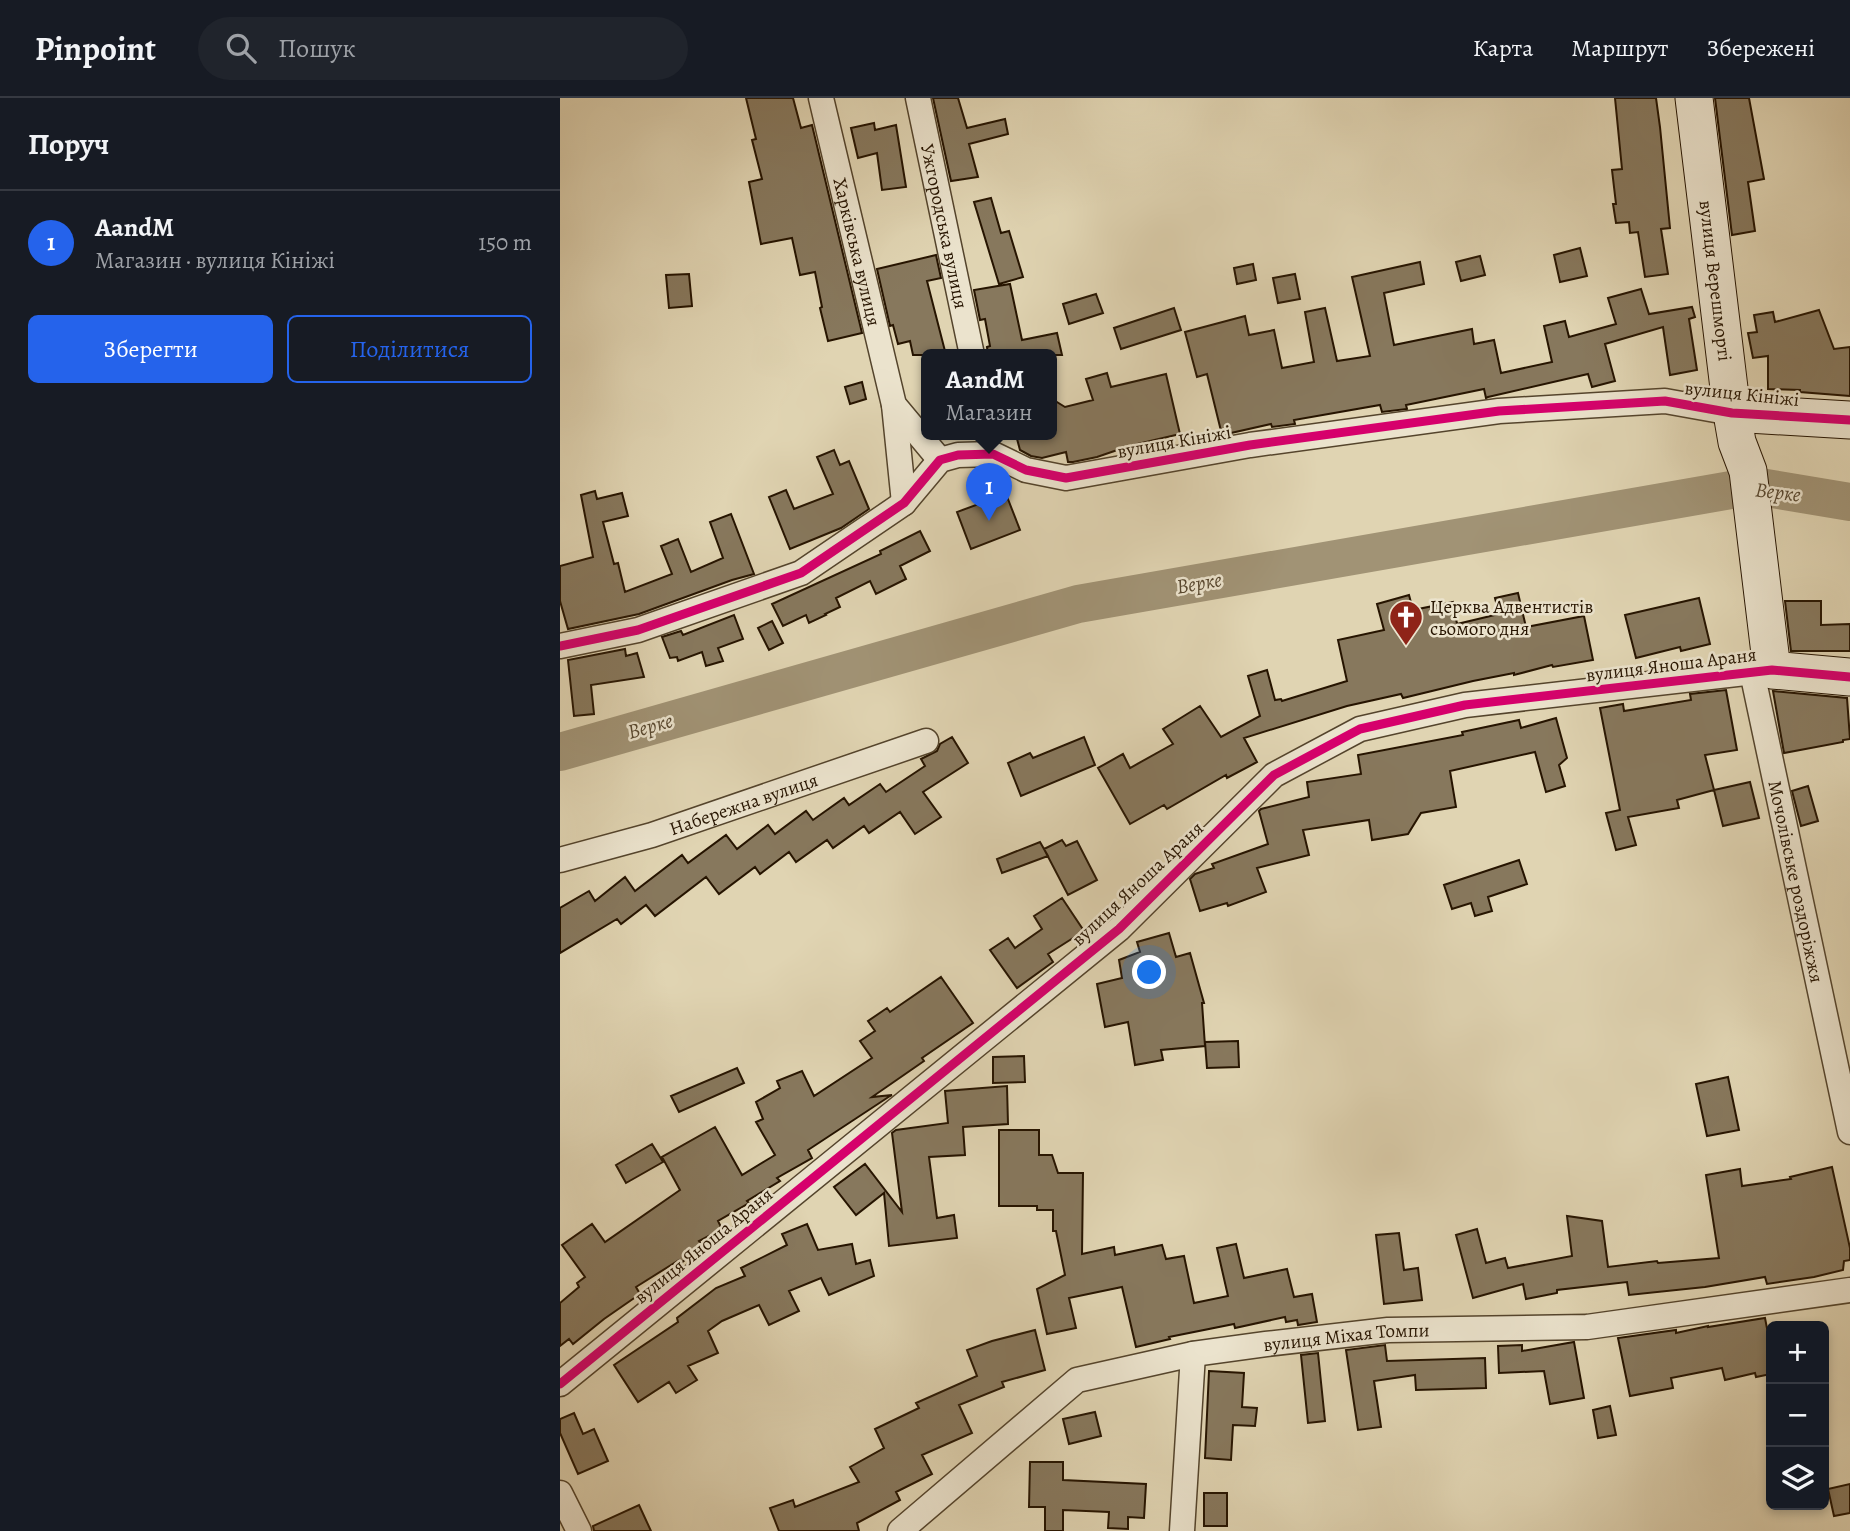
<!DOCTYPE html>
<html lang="uk">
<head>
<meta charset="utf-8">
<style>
  :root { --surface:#171b24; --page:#20242c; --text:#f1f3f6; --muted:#9ea1a6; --line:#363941; --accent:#2563eb }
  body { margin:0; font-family:Alegreya,serif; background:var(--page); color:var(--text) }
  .controls { position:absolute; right:21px; bottom:21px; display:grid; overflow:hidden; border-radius:10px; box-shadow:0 4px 10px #0003 }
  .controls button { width:63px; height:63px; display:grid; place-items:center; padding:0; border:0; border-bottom:2px solid var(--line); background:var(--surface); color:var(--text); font:35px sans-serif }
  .you { position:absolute; left:590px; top:875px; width:24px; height:24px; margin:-18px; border:5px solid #fff; border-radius:50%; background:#1a73e8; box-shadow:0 0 0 10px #1a73e833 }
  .badge { display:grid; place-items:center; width:46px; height:46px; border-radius:50%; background:var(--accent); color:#fff; font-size:23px; font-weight:700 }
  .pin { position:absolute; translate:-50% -58px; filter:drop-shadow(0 2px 4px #0008) }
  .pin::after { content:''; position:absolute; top:37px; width:24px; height:21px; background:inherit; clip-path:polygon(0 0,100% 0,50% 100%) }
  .popup { position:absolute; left:361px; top:251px; width:136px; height:91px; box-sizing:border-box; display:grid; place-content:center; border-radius:10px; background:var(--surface); filter:drop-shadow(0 2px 5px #0005); font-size:23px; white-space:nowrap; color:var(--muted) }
  .popup b { font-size:26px; color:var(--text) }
  .popup::after { content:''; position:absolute; left:50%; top:100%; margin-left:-14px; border:14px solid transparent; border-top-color:var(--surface) }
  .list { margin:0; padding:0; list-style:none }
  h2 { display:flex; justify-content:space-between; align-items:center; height:91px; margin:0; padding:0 28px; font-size:30px }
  h2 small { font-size:23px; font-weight:400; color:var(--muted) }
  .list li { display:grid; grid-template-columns:46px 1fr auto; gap:21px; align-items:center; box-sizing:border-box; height:105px; padding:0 28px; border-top:2px solid var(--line) }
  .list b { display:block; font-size:26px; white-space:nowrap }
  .list p { margin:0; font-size:23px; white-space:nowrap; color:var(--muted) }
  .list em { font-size:23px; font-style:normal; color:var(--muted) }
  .actions { display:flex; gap:14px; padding:21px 28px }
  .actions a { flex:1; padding:16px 0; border:2px solid var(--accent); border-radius:10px; text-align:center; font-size:24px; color:var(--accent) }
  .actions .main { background:var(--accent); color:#fff }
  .icon { flex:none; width:38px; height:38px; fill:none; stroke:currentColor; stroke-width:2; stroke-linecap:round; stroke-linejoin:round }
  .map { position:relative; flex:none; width:1290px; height:1433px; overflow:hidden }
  header { display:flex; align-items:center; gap:42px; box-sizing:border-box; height:98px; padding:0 35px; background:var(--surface); border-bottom:2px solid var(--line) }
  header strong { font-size:33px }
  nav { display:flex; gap:38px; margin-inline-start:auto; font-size:24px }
  .search { width:490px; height:63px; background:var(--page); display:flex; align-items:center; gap:18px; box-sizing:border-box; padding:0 24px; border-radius:38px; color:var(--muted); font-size:26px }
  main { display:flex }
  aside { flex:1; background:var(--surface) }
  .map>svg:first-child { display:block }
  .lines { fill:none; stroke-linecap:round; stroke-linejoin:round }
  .river { stroke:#a19375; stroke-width:38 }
  .building { fill:#87785d; stroke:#261400; stroke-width:2 }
  .street-casing { stroke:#54442c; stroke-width:27 }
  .secondary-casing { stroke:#261400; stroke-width:39 }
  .street { stroke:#ebe3cd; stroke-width:24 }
  .secondary { stroke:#ebe3cd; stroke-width:37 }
  .cycleway-casing { stroke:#ebe3cd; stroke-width:13 }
  .cycleway { stroke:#d6006c; stroke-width:9 }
  .labels { text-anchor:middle; stroke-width:5; stroke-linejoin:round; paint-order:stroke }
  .street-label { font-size:19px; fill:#261400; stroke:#ebe3cd }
  .poi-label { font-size:19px; fill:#261400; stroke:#ebe3cd; text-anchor:start }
  .water-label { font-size:21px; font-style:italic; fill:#57472f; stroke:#ebe3cd }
</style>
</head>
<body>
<header>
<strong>Pinpoint</strong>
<div class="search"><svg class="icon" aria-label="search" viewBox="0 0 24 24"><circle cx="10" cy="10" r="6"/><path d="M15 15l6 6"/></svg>Пошук</div>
<nav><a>Карта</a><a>Маршрут</a><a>Збережені</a></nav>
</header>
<main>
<aside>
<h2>Поруч<small></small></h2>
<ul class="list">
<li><span class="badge">1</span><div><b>AandM</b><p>Магазин · вулиця Кініжі</p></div><em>150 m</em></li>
</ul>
<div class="actions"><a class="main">Зберегти</a><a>Поділитися</a></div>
</aside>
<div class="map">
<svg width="1290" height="1433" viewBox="0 0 1290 1433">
  <rect width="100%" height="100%" fill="#e0d4b2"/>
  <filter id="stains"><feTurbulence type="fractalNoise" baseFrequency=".00286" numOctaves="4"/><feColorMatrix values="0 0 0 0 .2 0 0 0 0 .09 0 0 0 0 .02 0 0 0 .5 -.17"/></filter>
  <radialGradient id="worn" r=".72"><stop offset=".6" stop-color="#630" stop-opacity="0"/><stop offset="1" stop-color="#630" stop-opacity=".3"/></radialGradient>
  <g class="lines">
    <path class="river" d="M0,654L518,506L1194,388L1290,404"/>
  </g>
  <path class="building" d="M186,0H233L241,30L252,27L302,235L268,243L260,210L262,209L255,174L240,177L232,140L201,146L189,84L202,81L192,42L196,41Z
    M373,0H398L407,30L445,21L448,36L409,46L418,79L391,83Z
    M1055,0H1096L1100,29L1110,130L1101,131L1108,176L1085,179L1078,134L1070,135L1069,124L1056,125L1053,106H1056L1052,72L1062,71Z
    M1155,0H1189L1204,81L1188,84L1195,133L1172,137Z
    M314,25L315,32L336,27L346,89L322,92L317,55L298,60L291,30Z
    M431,100L441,135L449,133L463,179L439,186L414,104Z
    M1020,150L1027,178L1000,184L994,157Z
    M376,157L381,180L367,183L386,257H353L350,243L338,246L333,227L330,228L317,171Z
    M920,158L925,177L901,183L896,164Z
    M860,164L864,186L824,195L834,247L912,231L914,246L934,242L941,275L992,264L984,228L1005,223L1009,239L1056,226L1048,200L1081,191L1089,216L1132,209L1135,219L1129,221L1137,272L1110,277L1103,229L1045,246L1055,283L1032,289L1028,276L928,299L926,300L924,291L846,307L847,311L822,314L820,307L734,322L735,326L712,329L711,326L662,337L647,276L637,279L625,234L685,218L689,237L714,232L722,270L754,264L745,214L765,210L777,263L810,258L792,179Z
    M693,166L696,182L677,186L674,170Z
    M129,176L132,208L109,210L106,177Z
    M735,176L740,201L718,205L713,180Z
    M450,186L462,242L497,235L502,257H428L427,249L430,248L425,221L420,222L414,192Z
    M536,196L543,215L509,226L503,206Z
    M614,210L621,232L561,251L554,230Z
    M1259,212L1274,251L1290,249V298L1240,294V292L1208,291V258L1193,260L1188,235L1197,234L1194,217L1213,214L1215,224Z
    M547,275L551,289L606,276L620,336L569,348L537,359L513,364H508L506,354L482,360L471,358L460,352L456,337H492V301L505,309L533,302L526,281Z
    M302,284L306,301L290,306L285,289Z
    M274,352L280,367L289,363L309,411L281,430L230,451L209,399L226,392L234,411L273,396L257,359Z
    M35,393L37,401L62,395L68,418L43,424L54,466L58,465L65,494L112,476L101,448L118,441L131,474L163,460L150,424L171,416L194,476L172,482L79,516L8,531L0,503V468L33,459L21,397Z
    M446,396L460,432L411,451L397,414Z
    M360,433L370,453L340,468L346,481L316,496L310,483L276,500L280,509L265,516L266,517L249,525L246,517L223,528L212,506L321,456L320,453Z
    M958,495L966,529L1024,518L1033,562L993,569L992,567L954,577V575L913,583L843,600L841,596L787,608L684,640L697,664L667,680L666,677L607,711L604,707L570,726L538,670L563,656L570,670L613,646L603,631L640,608L661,639L700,618L688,578L707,572L715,602L721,601L722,603L787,583L778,542L824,532L817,506L849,497L853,512L893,504L897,526L939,516L935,500Z
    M1139,500L1150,546L1121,553L1120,549L1076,560L1065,517Z
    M1225,503H1261V527L1290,526V553H1231Z
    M174,517L183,541L158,550L163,563L146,568L142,554L118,563L117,559L110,560L102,539L121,533L123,537Z
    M212,523L223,545L209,552L198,530Z
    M65,551L66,558L77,555L84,579L31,587L34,616L14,618L8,562Z
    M1166,592L1177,652L1145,657L1154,692L1117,702L1119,710L1068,719L1076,747L1056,752L1046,715L1060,712L1040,610L1063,606L1064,613L1131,602L1130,596Z
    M1213,593L1287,600L1290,641L1283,642V644L1224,655Z
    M996,620L1007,660L999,667L1005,688L986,694L975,654L890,673L896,709L861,715L848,736L812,742L809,722L743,732L749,757L697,770L706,794L668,808L667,805L640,813L630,781L635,776L654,770L652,766L708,746L699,713L701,711L749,699L747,684L801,676L798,657L903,637L902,634L959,622L961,630Z
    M392,639L408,665L363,694L381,719L355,736L340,714L309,735L304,728L273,750L267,742L236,764L229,754L200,776L195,769L159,796L146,779L95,818L86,807L61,826L57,821L0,855V810L29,793L35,803L65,779L75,793L122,757L128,765L166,737L177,751L208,727L215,736L246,713L253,722L284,700L289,707L320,686L326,694L365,668L361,661L377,653L380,646Z
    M524,639L535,667L461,698L448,665L470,655L473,660Z
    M1190,684L1199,720L1163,728L1154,692Z
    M1248,688L1258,723L1241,728L1232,693Z
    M502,742L506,748L517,743L537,782L508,797L484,751Z
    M480,744L488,758L442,775L437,761Z
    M959,762L967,786L928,799L932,813L915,818L911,805L892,811L884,787Z
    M502,800L524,833L488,856L493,864L457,890L430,852L448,840L455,850L482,831L474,818Z
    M609,835L616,859L630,855L644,905H642L645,948L601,952L603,962L575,967L568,924L545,929L537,886L562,880L559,862L580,854L577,844Z
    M381,879L413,925L362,960L364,963L312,999L332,997L330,998L248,1052L252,1060L217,1080L220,1083L187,1103L189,1105L158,1123L162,1131L139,1143L143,1148L121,1165L119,1162L76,1189L80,1196L44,1221L13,1246L9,1241L0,1248V1205L19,1189L17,1185L25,1179L2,1147L32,1126L45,1144L120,1092L102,1059L155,1029L182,1077L215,1057L196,1024L203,1021L196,1004L220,990L217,983L242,973L254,998L312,960L300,943L315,933L308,923L327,910L330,914Z
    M678,943L679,969L647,970L645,944Z
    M464,958L465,984L433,985V959Z
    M177,970L184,985L119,1014L111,998Z
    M1168,979L1179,1032L1147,1038L1136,986Z
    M447,988L448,1026L403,1029L405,1057L369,1059L377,1120L394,1117L397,1140L329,1148L324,1095L296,1117L274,1089L305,1066L342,1114L332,1035L336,1032L388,1025L385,993Z
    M439,1032H479V1057H492L498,1075H523L522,1156L554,1149L555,1157L602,1147L606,1161L624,1158L634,1205L668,1198L657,1150L676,1146L684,1180L727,1171L734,1199L752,1196L757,1224L738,1227L737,1222L726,1224L725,1219L675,1230L674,1226L609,1239L610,1241L576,1249L562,1189L509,1200L516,1230L487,1236L477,1191L505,1177L496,1133H493V1112H477V1108H439Z
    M92,1046L103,1064L66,1085L56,1067Z
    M1272,1069L1290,1150V1162L1284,1163L1283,1172L1254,1179L1207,1186L1205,1179L1145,1189L1069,1197L1067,1184L997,1192V1195L966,1201L963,1186L913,1200L896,1137L917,1131L926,1165L945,1160L948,1170L1012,1158L1007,1118L1042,1123L1048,1169L1097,1163L1098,1165L1159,1160L1146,1077L1180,1071L1182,1088L1231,1081L1230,1079Z
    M247,1126L258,1152L292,1146L296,1166L310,1162L314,1178L269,1197L261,1180L229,1193L239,1213L209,1227L199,1207L162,1223L148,1233L158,1255L128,1268L137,1282L116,1295L109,1284L78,1304L54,1267L118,1224L117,1220L156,1190L185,1178L181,1170L227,1147L222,1136Z
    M839,1135L844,1172L858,1170L862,1202L824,1206L816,1137Z
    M1205,1220L1211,1251V1276L1196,1279L1195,1275L1165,1282L1162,1270L1111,1280L1113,1290L1070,1298L1058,1240L1116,1232V1235L1148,1228V1229Z
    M475,1232L485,1272L442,1284L444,1289L399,1307L412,1335L362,1357L372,1376L336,1394L340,1402L297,1425L299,1433H219L210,1410L233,1402L235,1409L299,1384L290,1369L324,1350L315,1331L359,1310L356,1305L417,1278L407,1252L432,1243Z
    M1014,1244L1024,1300L990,1306L984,1273L939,1275L938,1248L962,1247V1253Z
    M825,1247L827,1263L925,1260L926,1290L856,1292L855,1277L814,1283L821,1329L798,1332L786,1252Z
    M758,1255L765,1323L748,1325L741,1257Z
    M649,1273L684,1275L682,1309L697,1310L695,1328L673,1327L671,1362L645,1360Z
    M1050,1308L1056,1337L1038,1340L1033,1312Z
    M535,1314L541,1338L509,1346L503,1321Z
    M14,1315L23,1336L34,1331L48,1363L18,1376L0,1335V1321Z
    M470,1364H503V1382L586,1386L584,1420L568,1419V1431L548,1430L549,1414L503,1412V1433H485V1409H469Z
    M1290,1386V1415L1274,1418L1268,1391Z
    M644,1395H667V1428H644Z
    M79,1407L91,1433H34L33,1428Z"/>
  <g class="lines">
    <g class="street-casing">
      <g id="street">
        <path id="s1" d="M261,0L334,307L380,362"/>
        <path id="s2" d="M358,0L412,257"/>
        <path d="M334,307L344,405"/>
        <path d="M0,548L78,532L241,475L344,405L380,362L398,357L433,356L466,372L506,380L690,347L939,313L1105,303L1172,315"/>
        <path id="s3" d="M1192,574L1290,1034"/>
        <path id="s4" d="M0,762L92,737L366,643"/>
        <path d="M0,1286L559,831L714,677L800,631L905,607L1212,572"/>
        <path d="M0,1395L19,1433"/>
        <path id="s5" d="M340,1433L517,1282L633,1256L706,1246L828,1232L1027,1229L1290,1192"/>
        <path d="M622,1433L633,1256"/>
      </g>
    </g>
    <g class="secondary-casing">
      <g id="secondary">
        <path id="s6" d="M1134,0L1172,315L1177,344L1188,373L1212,572L1290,579"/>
        <path d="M1172,315L1290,322"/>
      </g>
    </g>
    <use href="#street" class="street"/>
    <use href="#secondary" class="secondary"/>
    <g class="cycleway-casing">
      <path id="cycleway" d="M0,548L78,532L241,475L344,405L380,362L398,357L433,356L466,372L506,380L690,347L939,313L1105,303L1172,315L1290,322
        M0,1286L559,831L714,677L800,631L905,607L1212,572L1290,579"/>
    </g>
    <use href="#cycleway" class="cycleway"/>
  </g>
  <defs>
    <g id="church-pin" transform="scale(1.75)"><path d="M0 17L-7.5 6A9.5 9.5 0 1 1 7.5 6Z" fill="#8f2418" stroke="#ebe3cd"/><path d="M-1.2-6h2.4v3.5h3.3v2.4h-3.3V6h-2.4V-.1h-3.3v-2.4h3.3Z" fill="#fff"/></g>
  </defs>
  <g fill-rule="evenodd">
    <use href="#church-pin" x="846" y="519"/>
  </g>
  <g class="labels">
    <g class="street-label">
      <text dy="7" stroke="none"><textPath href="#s2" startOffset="131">Ужгородська вулиця</textPath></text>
      <text dy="7" stroke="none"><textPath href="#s1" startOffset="158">Харківська вулиця</textPath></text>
      <text dy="7" stroke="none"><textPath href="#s6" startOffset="184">вулиця Верешморті</textPath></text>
      <text transform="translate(1182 295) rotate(6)" y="7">вулиця Кініжі</text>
      <text transform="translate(614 343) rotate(-10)" y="7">вулиця Кініжі</text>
      <text transform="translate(1111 566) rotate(-7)" y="7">вулиця Яноша Араня</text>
      <text dy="7" stroke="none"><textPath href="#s4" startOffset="192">Набережна вулиця</textPath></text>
      <text dy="7" stroke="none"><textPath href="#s3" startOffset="214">Мочолівське роздоріжжя</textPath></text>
      <text transform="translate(577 785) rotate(-43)" y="7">вулиця Яноша Араня</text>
      <text transform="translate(143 1147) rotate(-39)" y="7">вулиця Яноша Араня</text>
      <text dy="7" stroke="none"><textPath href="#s5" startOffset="506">вулиця Міхая Томпи</textPath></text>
    </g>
    <g class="poi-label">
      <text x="870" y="515">Церква Адвентистів<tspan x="870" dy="22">сьомого дня</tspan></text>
    </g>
    <g class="water-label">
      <text transform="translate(1218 394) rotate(7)" y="7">Верке</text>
      <text transform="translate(639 485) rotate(-10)" y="7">Верке</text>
      <text transform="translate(90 628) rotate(-16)" y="7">Верке</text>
    </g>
  </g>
  <rect width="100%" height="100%" filter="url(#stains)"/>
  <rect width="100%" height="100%" fill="url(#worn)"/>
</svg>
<div class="controls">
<button>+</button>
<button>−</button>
<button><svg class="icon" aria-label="layers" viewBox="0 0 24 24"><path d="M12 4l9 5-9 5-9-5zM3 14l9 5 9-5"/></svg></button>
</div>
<div class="you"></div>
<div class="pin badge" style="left:429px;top:423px">1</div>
<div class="popup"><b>AandM</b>Магазин</div>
</div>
</main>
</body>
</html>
